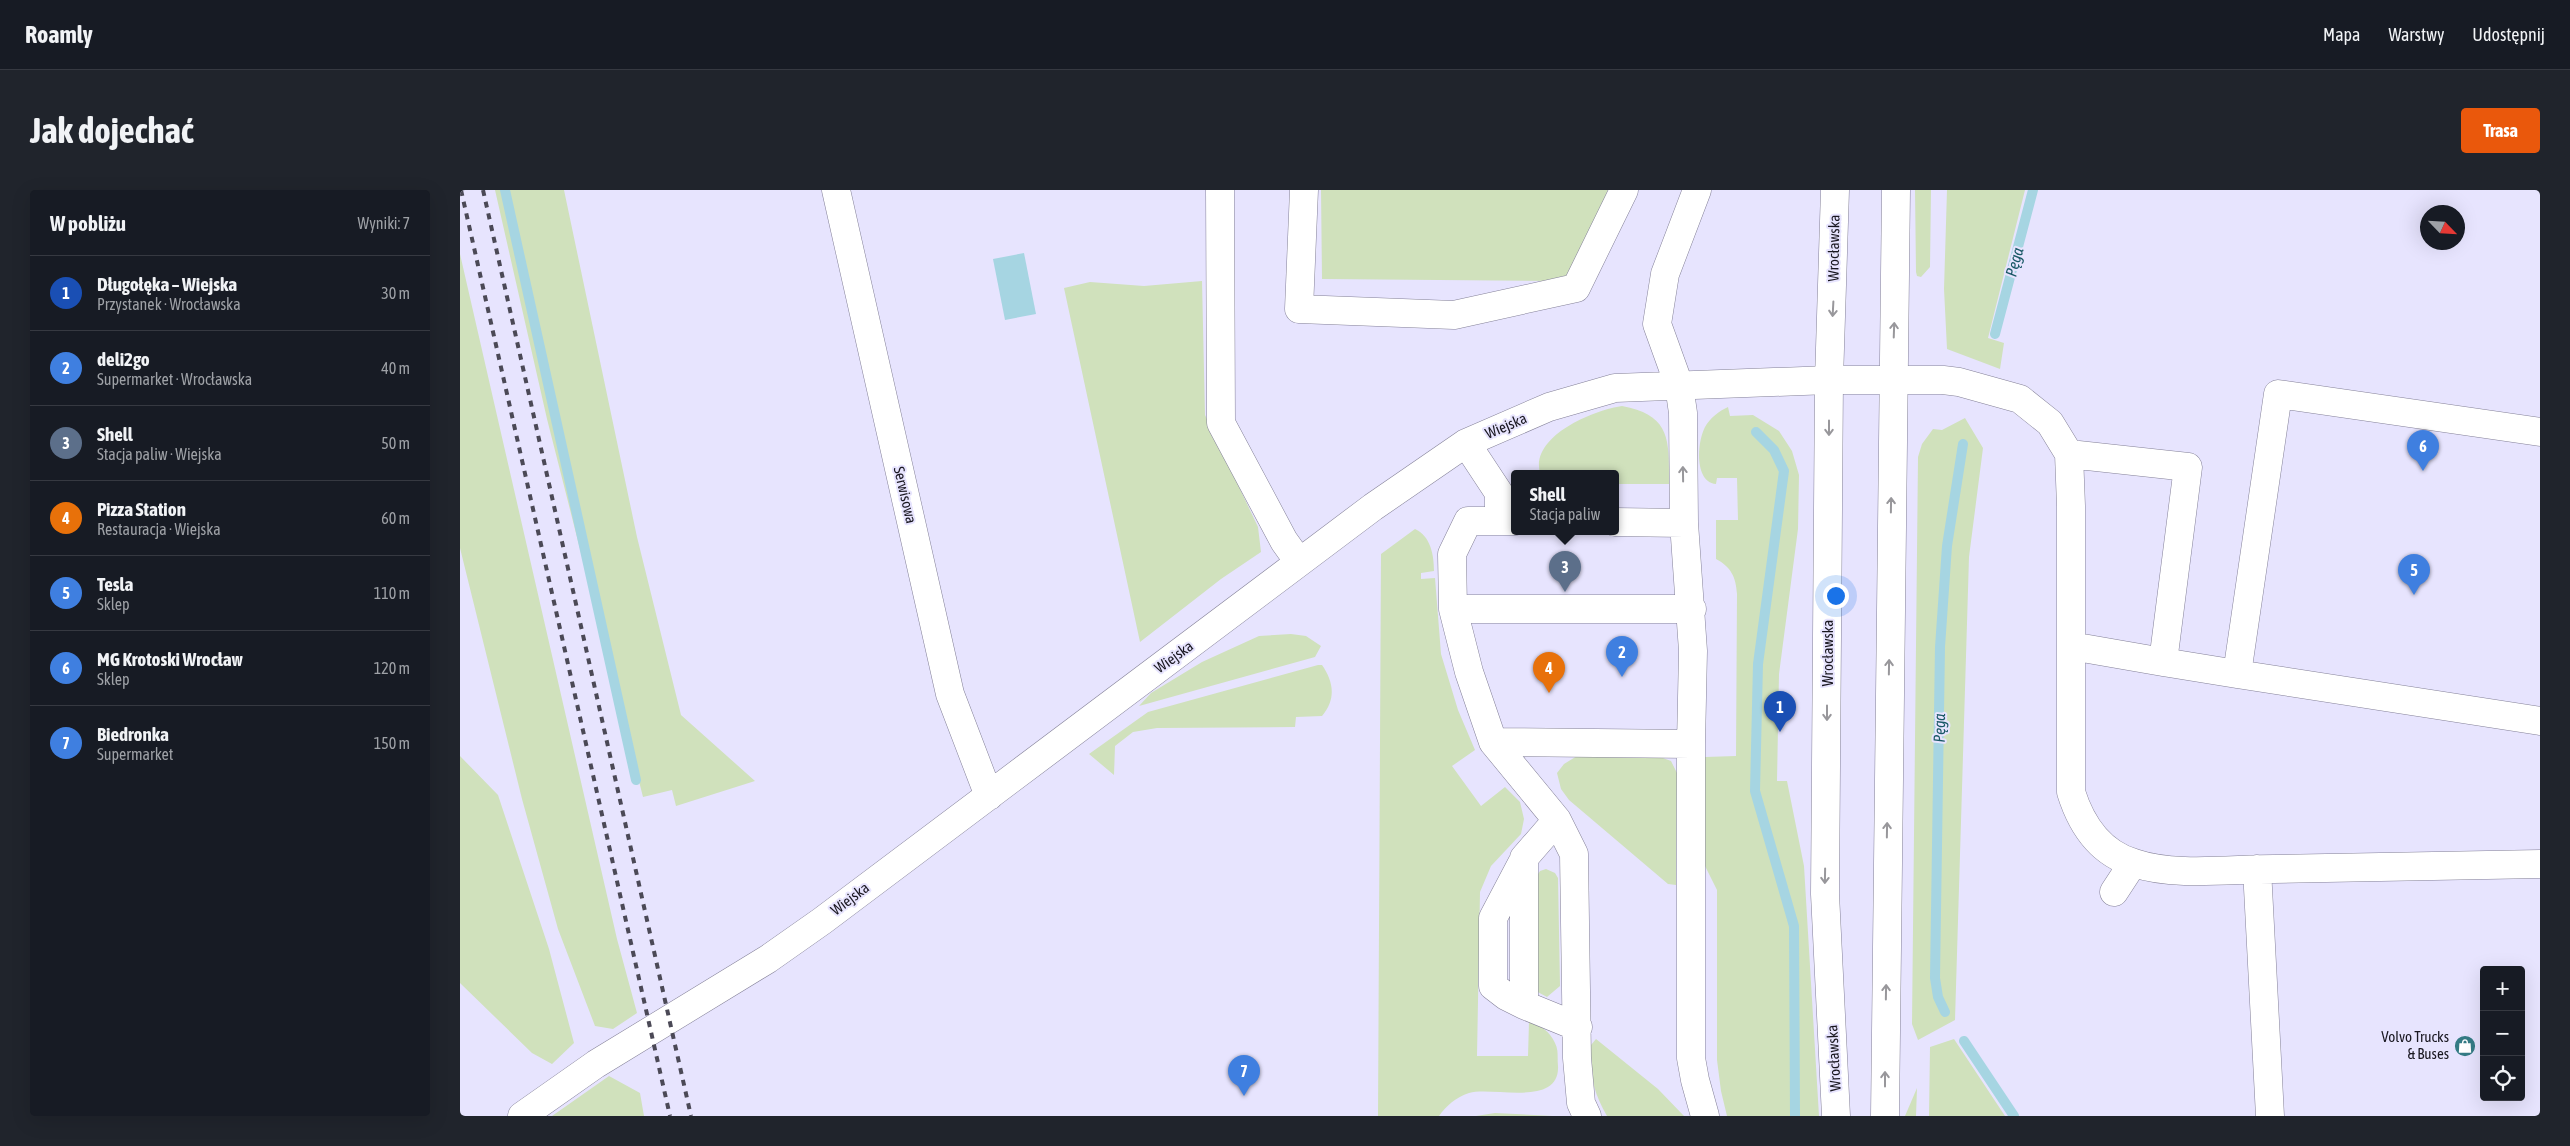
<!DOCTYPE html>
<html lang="pl">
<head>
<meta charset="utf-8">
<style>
  :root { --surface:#171b24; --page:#20242c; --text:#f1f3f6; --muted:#9ea1a6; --line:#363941; --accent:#ea580c }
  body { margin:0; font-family:"Asap Condensed",sans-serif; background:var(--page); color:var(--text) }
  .controls { position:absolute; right:15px; bottom:15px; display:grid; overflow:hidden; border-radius:5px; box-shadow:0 5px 20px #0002 }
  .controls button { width:45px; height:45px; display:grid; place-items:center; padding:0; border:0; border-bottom:1px solid var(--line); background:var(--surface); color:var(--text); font:25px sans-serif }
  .compass { position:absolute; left:1960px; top:15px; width:45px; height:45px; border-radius:50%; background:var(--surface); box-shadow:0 5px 20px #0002; rotate:115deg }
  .you { position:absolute; left:1375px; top:405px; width:18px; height:18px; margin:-12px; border:4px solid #fff; border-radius:50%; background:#1a73e8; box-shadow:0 0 0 8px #1a73e833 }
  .badge { display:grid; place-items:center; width:32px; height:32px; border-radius:50%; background:var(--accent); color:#fff; font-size:16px; font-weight:700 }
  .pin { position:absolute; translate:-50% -41px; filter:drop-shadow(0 1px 2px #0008) }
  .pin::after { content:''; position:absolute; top:26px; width:18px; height:15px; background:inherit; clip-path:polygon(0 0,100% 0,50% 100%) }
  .popup { position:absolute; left:1051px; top:280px; width:108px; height:65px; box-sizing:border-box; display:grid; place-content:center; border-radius:5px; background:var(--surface); filter:drop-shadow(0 1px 4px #0005); font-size:16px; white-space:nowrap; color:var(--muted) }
  .popup b { font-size:19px; color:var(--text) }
  .popup::after { content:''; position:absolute; left:50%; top:100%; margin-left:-10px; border:10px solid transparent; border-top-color:var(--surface) }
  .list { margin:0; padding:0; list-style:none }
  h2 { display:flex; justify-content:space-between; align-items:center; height:65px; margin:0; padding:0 20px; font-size:21px }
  h2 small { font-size:16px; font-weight:400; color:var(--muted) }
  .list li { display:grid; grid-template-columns:32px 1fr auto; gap:15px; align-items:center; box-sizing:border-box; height:75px; padding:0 20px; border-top:1px solid var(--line) }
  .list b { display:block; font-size:19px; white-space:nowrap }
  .list p { margin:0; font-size:16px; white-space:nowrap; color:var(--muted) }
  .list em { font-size:16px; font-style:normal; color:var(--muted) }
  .icon { flex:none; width:28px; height:28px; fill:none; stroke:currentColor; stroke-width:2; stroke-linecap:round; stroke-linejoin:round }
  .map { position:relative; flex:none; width:2080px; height:926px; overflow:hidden; border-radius:5px }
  header { display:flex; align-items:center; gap:30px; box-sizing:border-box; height:70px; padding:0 25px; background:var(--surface); border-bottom:1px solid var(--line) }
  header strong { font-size:24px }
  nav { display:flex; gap:28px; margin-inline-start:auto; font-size:18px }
  .intro { display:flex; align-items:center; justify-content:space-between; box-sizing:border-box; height:120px; padding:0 30px }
  h1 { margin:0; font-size:35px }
  .button { padding:12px 22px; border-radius:5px; background:var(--accent); color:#fff; font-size:18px; font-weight:700 }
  main { display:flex; gap:30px; padding:0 30px }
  aside { flex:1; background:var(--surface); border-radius:5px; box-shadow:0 5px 20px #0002 }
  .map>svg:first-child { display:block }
  .green { fill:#d0e1bc }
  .water { fill:#a6d5e2 }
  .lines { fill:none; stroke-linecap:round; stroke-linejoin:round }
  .stream { stroke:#a6d5e2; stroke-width:10 }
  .minor-casing { stroke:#848198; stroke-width:29 }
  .major-casing { stroke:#848198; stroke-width:29 }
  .minor { stroke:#fff; stroke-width:28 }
  .major { stroke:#fff; stroke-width:28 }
  .rail { stroke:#4b4956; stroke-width:4; stroke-dasharray:6 6; stroke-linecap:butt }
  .oneway { stroke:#98979b }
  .labels { text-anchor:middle; stroke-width:4; stroke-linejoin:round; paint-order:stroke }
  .street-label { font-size:15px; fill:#191720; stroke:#e7e4fe }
  .poi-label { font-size:15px; fill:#191720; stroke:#e7e4fe; text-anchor:end }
  .water-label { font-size:16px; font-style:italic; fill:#195866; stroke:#e7e4fe }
</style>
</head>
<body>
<header>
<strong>Roamly</strong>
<nav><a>Mapa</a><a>Warstwy</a><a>Udostępnij</a></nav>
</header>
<div class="intro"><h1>Jak dojechać</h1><a class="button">Trasa</a></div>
<main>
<aside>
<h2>W pobliżu<small>Wyniki: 7</small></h2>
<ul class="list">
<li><span class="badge" style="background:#1a4fb4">1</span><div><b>Długołęka – Wiejska</b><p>Przystanek · Wrocławska</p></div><em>30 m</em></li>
<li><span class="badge" style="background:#3f7fe0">2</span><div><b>deli2go</b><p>Supermarket · Wrocławska</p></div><em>40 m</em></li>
<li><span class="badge" style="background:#5c6f8a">3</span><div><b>Shell</b><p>Stacja paliw · Wiejska</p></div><em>50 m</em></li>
<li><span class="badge" style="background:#e8710a">4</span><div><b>Pizza Station</b><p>Restauracja · Wiejska</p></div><em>60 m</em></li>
<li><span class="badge" style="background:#3f7fe0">5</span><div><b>Tesla</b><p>Sklep</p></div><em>110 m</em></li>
<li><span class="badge" style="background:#3f7fe0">6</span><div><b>MG Krotoski Wrocław</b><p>Sklep</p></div><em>120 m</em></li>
<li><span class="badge" style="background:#3f7fe0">7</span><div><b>Biedronka</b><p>Supermarket</p></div><em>150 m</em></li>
</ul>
</aside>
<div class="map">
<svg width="2080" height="926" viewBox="0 0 2080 926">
  <rect width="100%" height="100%" fill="#e7e4fe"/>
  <path class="green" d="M35,0H104L177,347L221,525L295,591L216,616L212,600L183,607L87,229Z
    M861,0H1148L1117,78L1099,91L862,89Z
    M1455,0H1471L1470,77L1461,87L1457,86L1456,82Z
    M1487,0H1565L1528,148L1544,153L1540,179L1487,159L1484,99Z
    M0,64L157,749L177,823L153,839L135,836L98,739L62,609L0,358Z
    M742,91L745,225L798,337L801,362L761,389L680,452L604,98L630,92L684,96Z
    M1162,216C1212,225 1209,252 1209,294H1155V283H1080C1070,246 1134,220 1162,216Z
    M1268,217L1270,226L1293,225L1319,241L1332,261L1339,285L1338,339L1319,484L1317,591H1327L1344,676L1359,926H1267L1261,901L1257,870V700L1244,674L1245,567L1276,566L1277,404C1276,387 1271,377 1256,369V330H1278L1277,288H1257L1256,294C1234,292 1237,252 1245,237C1250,228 1259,221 1268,217Z
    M1505,228L1523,258L1509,367L1495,830L1458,850L1452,834L1458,267L1462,254L1473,239L1482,240Z
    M955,339C971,346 974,366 974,381L961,383V389L975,388L981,464L998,520L1015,560L992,576L1021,616L1045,597L1060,612L1064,629L1061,644L1031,676L1020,702L1017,866H1068L1069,832C1081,835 1090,842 1095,853C1099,861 1097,867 1098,876C1100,918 1032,896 1009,903C996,907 986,916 979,926H918L921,364Z
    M831,444L846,446L861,456L855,467L679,516L691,503L742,472L799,446Z
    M858,475H862C874,492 876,510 862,526L836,527L835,537L697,538L673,542L655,556L654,585L629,564L688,522Z
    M0,566L38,605L89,759L114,853L92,874L72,863L0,793Z
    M1117,566L1203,568L1211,571L1217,583L1216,695L1208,694L1109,610L1101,599L1097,583L1104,574Z
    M1086,679L1095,683L1098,688L1100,796L1087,807L1074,800L1076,687L1080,681Z
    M1136,849L1198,899L1224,926H1147C1133,901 1129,884 1131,855Z
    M1494,849L1545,926H1469L1470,857Z
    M149,886L180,903L184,926H92Z
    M1457,898L1456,926H1445Z
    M1035,923L1093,926H1095H1016Z"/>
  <path class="water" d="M564,63L576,124L545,130L533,69Z"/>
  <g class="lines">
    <path class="stream" d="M45,0L176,590
      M1535,144L1573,0
      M1296,242L1314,260L1324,281L1298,474L1295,601L1334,736L1335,926
      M1485,822L1478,807L1475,788L1480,457L1487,356L1503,254
      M1504,851L1554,926"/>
    <g class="minor-casing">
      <path id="minor" d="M376,0L490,504L529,606
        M760,0L761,233L824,351L839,372
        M844,0L839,119L994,125L1116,98L1164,0
        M1006,253L1039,303V331
        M1609,264L1728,277L1703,472L1777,484L1818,204L2080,242
        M1055,331H1008L992,364L993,419L1009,482L1033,552L1231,554L1233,461L1224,333L1223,223L1219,195L1197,134L1205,84L1237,0
        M1155,332L1224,333
        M993,419H1232
        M1611,456L1703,472
        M1777,484L2080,531
        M1033,552L1097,630L1114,664L1117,868L1121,913L1127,926
        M1231,554V868L1235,890L1245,926
        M1097,630L1064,668V815L1118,837
        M1062,673L1033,728V796L1046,806L1064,815
        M1797,679L1810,926
        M1654,702L1673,673
        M62,926L136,874L308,769L362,731L913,317L1006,253L1089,217L1155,198L1369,190H1483L1499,192L1560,209L1590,233L1609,264L1611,316V602C1621,634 1640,663 1674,673C1715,687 1771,679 1814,679C1903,677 1991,676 2080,674"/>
    </g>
    <g class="major-casing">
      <path id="major" d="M1375,0L1369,190L1365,704L1376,926
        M1425,926L1436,0"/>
    </g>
    <use href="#minor" class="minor"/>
    <use href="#major" class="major"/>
    <path class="rail" d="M1,0L210,926
      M23,0L231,926"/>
  </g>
  <defs><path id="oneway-shaft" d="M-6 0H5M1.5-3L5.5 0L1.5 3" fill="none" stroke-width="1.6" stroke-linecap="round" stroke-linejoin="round" transform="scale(1.25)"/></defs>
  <g class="oneway">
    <use href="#oneway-shaft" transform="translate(1373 119) rotate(93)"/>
    <use href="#oneway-shaft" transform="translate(1434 140) rotate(-88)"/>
    <use href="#oneway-shaft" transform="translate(1369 238) rotate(90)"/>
    <use href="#oneway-shaft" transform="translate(1223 284) rotate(-91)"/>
    <use href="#oneway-shaft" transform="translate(1431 315) rotate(-89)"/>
    <use href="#oneway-shaft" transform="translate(1429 477) rotate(-89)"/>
    <use href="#oneway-shaft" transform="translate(1367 523) rotate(90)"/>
    <use href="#oneway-shaft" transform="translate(1427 640) rotate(-89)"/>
    <use href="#oneway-shaft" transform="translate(1365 686) rotate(91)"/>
    <use href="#oneway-shaft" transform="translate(1426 802) rotate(-89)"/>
    <use href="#oneway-shaft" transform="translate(1425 889) rotate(-90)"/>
  </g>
  <defs>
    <g id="shop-disc" transform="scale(1.125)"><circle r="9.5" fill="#347b85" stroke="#e7e4fe"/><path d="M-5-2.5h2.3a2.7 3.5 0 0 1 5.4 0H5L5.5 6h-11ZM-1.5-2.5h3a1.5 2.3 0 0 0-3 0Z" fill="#fff"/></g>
  </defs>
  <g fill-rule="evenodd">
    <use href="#shop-disc" x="2005" y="856"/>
  </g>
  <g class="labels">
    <g class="street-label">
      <text transform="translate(1374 58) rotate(-89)" y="5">Wrocławska</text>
      <text transform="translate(1046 236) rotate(-23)" y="5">Wiejska</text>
      <text transform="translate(445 305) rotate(77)" y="5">Serwisowa</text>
      <text transform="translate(1368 463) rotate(-90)" y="5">Wrocławska</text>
      <text transform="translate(714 467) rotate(-36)" y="5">Wiejska</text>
      <text transform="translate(390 709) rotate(-37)" y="5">Wiejska</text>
      <text transform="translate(1374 868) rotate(-93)" y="5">Wrocławska</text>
    </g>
    <g class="poi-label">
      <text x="1989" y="852">Volvo Trucks<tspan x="1989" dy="17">&amp; Buses</tspan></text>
    </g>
    <g class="water-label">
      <text transform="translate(1554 72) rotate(-75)" y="6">Pęga</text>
      <text transform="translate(1479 538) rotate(-89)" y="6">Pęga</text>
    </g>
  </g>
</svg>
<div class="controls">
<button>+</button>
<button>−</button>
<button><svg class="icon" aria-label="locate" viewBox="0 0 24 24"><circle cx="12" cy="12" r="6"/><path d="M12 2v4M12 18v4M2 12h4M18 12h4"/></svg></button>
</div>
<svg class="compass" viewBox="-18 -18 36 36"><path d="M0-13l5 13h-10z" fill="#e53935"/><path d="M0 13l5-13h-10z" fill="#9ea1a6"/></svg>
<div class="you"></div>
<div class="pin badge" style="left:1320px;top:542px;background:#1a4fb4">1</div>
<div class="pin badge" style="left:1162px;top:487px;background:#3f7fe0">2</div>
<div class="pin badge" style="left:1105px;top:402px;background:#5c6f8a">3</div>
<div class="popup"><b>Shell</b>Stacja paliw</div>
<div class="pin badge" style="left:1089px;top:503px;background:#e8710a">4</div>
<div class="pin badge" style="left:1954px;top:405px;background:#3f7fe0">5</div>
<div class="pin badge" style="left:1963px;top:281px;background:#3f7fe0">6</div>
<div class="pin badge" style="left:784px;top:906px;background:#3f7fe0">7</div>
</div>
</main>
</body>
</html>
